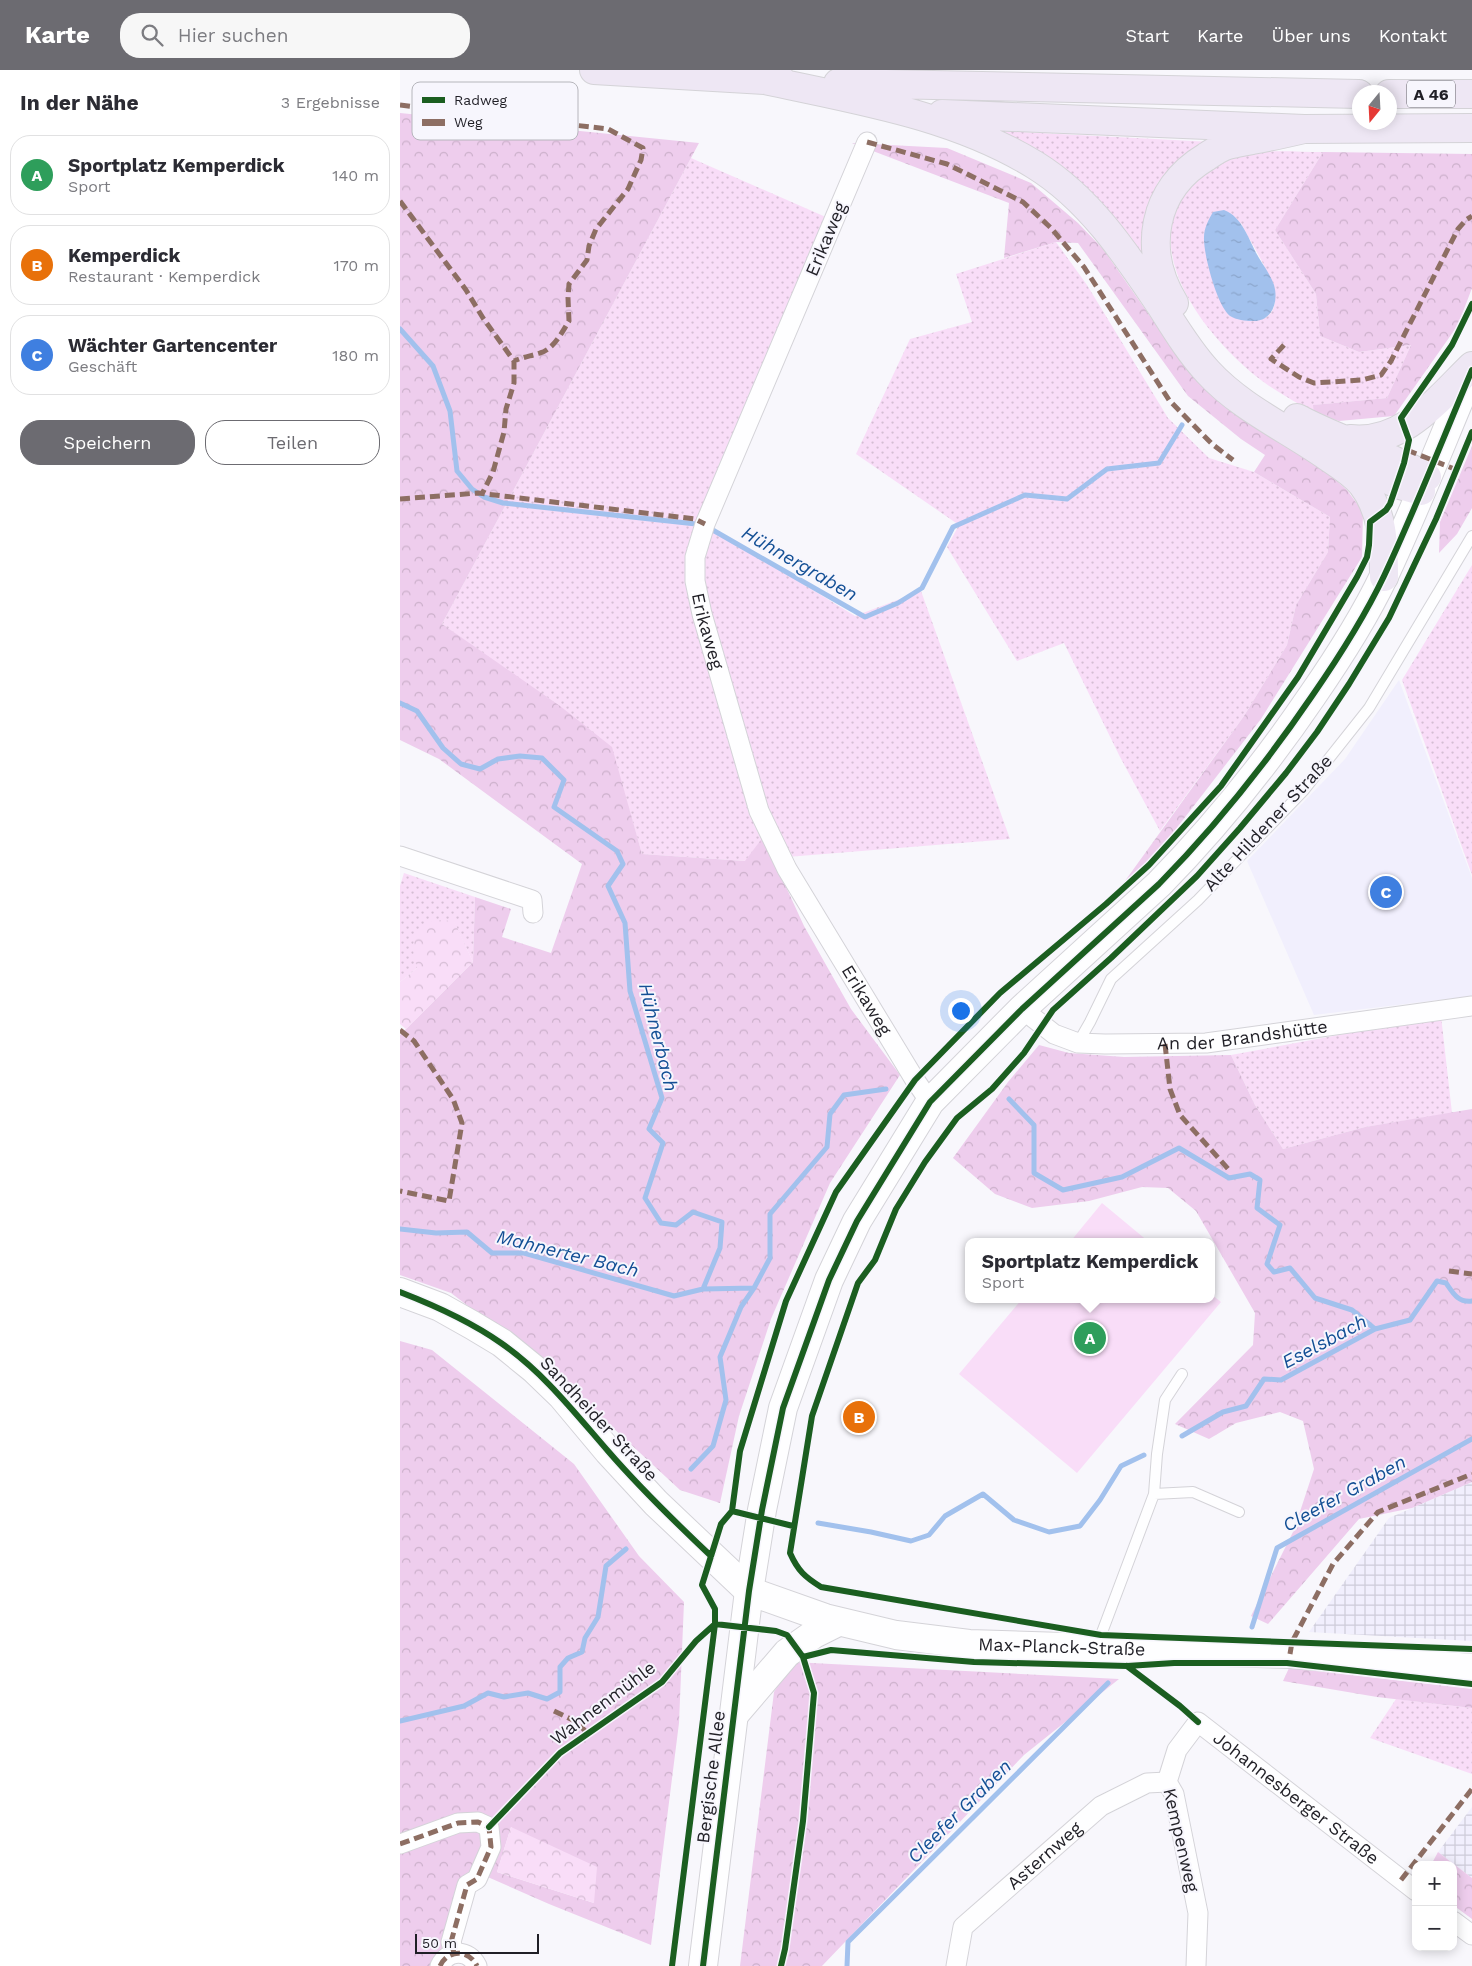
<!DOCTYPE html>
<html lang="de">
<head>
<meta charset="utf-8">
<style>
  :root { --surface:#fff; --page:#f7f7f7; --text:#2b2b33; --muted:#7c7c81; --line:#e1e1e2; --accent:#6c6b71 }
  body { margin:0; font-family:"Work Sans",sans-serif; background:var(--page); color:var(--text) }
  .controls { position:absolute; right:15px; bottom:15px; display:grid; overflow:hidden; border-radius:10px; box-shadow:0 2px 12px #0003 }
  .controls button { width:45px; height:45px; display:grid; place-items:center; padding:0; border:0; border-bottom:1px solid var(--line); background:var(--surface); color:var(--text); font:25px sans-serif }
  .compass { position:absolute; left:952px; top:15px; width:45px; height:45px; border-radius:50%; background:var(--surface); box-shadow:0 2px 12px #0003; rotate:198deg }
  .scale { position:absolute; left:15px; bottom:12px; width:124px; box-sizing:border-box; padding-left:5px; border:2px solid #201f26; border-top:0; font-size:14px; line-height:18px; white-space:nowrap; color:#201f26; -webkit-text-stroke:4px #f7f6fd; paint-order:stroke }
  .you { position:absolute; left:560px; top:940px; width:18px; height:18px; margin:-12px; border:4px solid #fff; border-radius:50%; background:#1a73e8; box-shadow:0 0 0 8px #1a73e833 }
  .badge { display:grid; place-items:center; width:32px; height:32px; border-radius:50%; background:var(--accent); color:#fff; font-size:16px; font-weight:700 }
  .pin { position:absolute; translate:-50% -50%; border:2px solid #fff; box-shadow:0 1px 5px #0006 }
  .popup { position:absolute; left:565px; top:1168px; width:250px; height:65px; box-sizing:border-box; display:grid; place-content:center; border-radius:10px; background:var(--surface); filter:drop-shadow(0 1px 4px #0005); font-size:16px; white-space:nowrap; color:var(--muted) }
  .popup b { font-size:19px; color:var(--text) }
  .popup::after { content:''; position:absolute; left:50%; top:100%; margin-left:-10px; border:10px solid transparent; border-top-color:var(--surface) }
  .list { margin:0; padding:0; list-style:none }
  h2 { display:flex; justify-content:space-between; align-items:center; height:65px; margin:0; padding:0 20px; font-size:21px }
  h2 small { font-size:16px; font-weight:400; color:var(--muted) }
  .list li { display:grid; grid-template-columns:32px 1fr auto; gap:15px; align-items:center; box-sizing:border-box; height:80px; margin:0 10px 10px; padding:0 10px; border:1px solid var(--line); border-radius:20px }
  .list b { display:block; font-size:19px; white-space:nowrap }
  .list p { margin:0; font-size:16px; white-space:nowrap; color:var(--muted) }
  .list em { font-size:16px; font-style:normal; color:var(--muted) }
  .actions { display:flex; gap:10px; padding:15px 20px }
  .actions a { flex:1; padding:11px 0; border:1px solid var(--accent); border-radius:20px; text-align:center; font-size:18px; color:var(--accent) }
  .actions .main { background:var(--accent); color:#fff }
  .icon { flex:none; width:28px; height:28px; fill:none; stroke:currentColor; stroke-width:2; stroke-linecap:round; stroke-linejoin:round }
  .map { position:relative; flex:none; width:1072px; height:1896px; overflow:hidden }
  header { display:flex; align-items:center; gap:30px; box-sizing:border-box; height:70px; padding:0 25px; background:var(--accent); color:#fff }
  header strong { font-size:24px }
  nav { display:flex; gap:28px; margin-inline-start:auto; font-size:18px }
  .search { width:350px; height:45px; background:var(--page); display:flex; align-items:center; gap:12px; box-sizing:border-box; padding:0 18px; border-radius:20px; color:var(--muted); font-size:19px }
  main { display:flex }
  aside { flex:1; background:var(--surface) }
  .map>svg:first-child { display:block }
  .built { fill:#f1effd }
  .industrial { fill:url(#industrial-grid) }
  .grass { fill:url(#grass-dots); fill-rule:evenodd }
  .forest { fill:url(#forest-crowns); fill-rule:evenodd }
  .park { fill:url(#park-crowns) }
  .pitch { fill:#f9ddf8 }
  .water { fill:url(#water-ripples) }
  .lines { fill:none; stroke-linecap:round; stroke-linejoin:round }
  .stream { stroke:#a2c1ed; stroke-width:5 }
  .lane-casing { stroke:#d4d3d8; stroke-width:12 }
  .street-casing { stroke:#d4d3d8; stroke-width:21 }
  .secondary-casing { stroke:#d4d3d8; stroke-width:30 }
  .highway-casing { stroke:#d4d3d7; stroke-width:30 }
  .lane { stroke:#fefeff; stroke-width:10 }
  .street { stroke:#fefeff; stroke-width:19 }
  .secondary { stroke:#fefeff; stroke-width:28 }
  .highway { stroke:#eee7f4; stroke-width:28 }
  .quiet { stroke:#8d6e63; stroke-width:5; stroke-dasharray:10 5; stroke-linecap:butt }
  .cycleway-casing { stroke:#f7f6fd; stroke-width:9 }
  .cycleway { stroke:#1b5e20; stroke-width:6 }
  .labels { text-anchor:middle; stroke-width:4; stroke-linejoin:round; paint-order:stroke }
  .shield { fill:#f7f6fd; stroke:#606066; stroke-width:1 }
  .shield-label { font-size:16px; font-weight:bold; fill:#201f26 }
  .street-label { font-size:18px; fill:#201f26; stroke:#f7f6fd }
  .water-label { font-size:19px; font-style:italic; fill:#134f95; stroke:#f7f6fd }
  .key { fill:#f7f6fd; stroke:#b6b6bc; stroke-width:1 }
  .key-label { font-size:14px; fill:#201f26 }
</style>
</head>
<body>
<header>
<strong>Karte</strong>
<div class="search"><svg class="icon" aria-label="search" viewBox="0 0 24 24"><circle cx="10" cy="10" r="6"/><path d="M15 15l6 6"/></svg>Hier suchen</div>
<nav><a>Start</a><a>Karte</a><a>Über uns</a><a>Kontakt</a></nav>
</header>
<main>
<aside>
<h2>In der Nähe<small>3 Ergebnisse</small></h2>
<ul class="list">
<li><span class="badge" style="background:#2e9e5b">A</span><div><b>Sportplatz Kemperdick</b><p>Sport</p></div><em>140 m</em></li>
<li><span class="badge" style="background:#e8710a">B</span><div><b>Kemperdick</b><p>Restaurant · Kemperdick</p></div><em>170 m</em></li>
<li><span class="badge" style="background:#3f7fe0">C</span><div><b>Wächter Gartencenter</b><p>Geschäft</p></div><em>180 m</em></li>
</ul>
<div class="actions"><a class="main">Speichern</a><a>Teilen</a></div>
</aside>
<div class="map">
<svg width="1072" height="1896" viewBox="0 0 1072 1896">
  <defs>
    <pattern id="industrial-grid" width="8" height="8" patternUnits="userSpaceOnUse" patternTransform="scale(1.25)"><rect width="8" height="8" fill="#f1effd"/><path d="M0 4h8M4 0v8" fill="none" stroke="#ceccd9"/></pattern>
    <pattern id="grass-dots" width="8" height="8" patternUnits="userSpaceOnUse" patternTransform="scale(1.25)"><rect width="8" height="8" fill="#f9ddf8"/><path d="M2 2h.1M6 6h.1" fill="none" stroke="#d5bdd4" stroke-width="1.8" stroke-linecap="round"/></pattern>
    <pattern id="forest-crowns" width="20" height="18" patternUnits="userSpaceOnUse" patternTransform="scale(1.25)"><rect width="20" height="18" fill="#eecded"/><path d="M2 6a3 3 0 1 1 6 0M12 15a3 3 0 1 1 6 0" fill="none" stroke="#ccb0cb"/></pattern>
    <pattern id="park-crowns" width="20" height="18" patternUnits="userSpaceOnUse" patternTransform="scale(1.25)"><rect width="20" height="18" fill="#f9ddf8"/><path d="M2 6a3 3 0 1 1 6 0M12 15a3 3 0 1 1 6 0" fill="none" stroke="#d5bdd4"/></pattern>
    <pattern id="water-ripples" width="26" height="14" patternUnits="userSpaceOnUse" patternTransform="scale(1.25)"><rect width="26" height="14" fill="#a2c1ed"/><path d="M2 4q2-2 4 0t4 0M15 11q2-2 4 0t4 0" fill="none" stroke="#8ba5cb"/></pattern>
  </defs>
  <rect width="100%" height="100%" fill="#f8f7fc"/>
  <path class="built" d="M999,610L1072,808V926L914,945L847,791L945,689Z"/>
  <path class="industrial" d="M1072,1412V1571L909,1562L989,1448Z
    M1072,1737V1808L1038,1782Z"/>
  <path class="grass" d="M581,60L812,72L758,112L745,151L750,198L727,163L687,122Z
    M923,82L875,160L916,224L920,266L959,282L1011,275L987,328L914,335V343C898,333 880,324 865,313C821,281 761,213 772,154C774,142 779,129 787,120C805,103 814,91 839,85C866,79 896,82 923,82ZM841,153C850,173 888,225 870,244C859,255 843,250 830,246L806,181Z
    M291,88L428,148L290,477L363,767L346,791L242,784L211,677L42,554Z
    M656,172L687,215L768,348L809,388L854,402L930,447L928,482L896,535L887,575L844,646L760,761L720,687L664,573L617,591L547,477L559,455L456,384L510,269L572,252L556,204Z
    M309,456L455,546L521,521L610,769L387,787L360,722L299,511Z
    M1072,495V805L1002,610Z
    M4,803L75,827L73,892L54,852L17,898L0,912V816Z
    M1041,946L1052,1043L965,1057L883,1079L855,1035L831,985Z
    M996,1629L1072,1638V1704L970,1668Z"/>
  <path class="forest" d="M0,43L299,73L42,554L160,636L212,677L242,784L345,791L363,767L404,856L451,939L500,1005L430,1113L371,1249L339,1346L320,1433L280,1420L143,1293L51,1223L0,1205V965L73,892L75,827L111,839L102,867L151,883L182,794L39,689L0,670Z
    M452,73L547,78L631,113L678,153L703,179L759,259L801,308L905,383L947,420L963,442L962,487L861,649L762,777L717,822L844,646L887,575L896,535L928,482L930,447L854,402L865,385L841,369L788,326L678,173L656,172L604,188L609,133Z
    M923,82L1072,84V218L1058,255L994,346L939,351L914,343L913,335L987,328L1011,275L959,282L920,266L916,224L875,160Z
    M1072,376V438L1057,464L1039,483L1040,452Z
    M639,975L669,983L724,987L831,985L855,1035L883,1079L965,1057L1072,1039V1412L1012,1438L959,1449L868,1554L851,1546L894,1460L914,1399L903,1351L880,1342L836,1353L809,1369L775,1354L853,1275L855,1243L796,1141L768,1118L742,1117L689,1131L632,1138L595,1124L553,1088L608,1012Z
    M0,1271L32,1280L174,1394L239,1486L284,1532L279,1653L251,1875L149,1834L74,1801L60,1814L37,1896H0ZM111,1757L194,1833L97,1802Z
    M393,1592L719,1609L624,1685L422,1896H340L374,1622Z
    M889,1598L1072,1619V1638L977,1627L883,1611Z
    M1038,1782L1072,1808V1849L1053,1835V1795H1031Z"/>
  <path class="park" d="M33,850L54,851L73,892L6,959L0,954V912L17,898C10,871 11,868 33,850Z
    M111,1757L197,1797L194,1833L97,1802Z"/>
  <path class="pitch" d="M702,1133L749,1172H670Z
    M811,1224L821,1232L677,1403L559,1304L622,1229H811Z"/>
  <path class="water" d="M824,140C843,147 849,171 859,188C864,196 871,206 874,215C879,232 872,252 852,251C846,251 836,250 830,246C817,236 803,183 804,167C804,158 809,149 813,142Z"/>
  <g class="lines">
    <path class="stream" d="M0,259L33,296L50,341L57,401L72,419L84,427L103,433L296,454
      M311,459L465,547L498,533L522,518L553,457L625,425L667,429L707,399L759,393L782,355
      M0,633L17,641L43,678L61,694L80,699L98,689L120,686L142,688L164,710L154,737L217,781L223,794L208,816L225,853L230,921L262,1028L249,1059L263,1073L245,1128L261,1153L276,1155L293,1142L322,1152L320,1178L303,1219L354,1218
      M609,1029L634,1055V1103L663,1120L722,1107L779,1078L829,1108L850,1104L860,1110L857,1138L880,1155L867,1194L874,1202L890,1198L915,1228L952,1240L975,1259
      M0,1159L36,1163L67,1162L92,1183H124L274,1226L303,1219
      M782,1366L823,1342L846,1336L864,1309L881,1310L975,1259L1010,1250L1037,1211L1046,1213C1053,1223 1058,1233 1072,1231
      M291,1399L313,1376L326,1330L320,1287L341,1237L354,1218L370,1188V1144L427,1077L430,1044L444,1025L486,1019
      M418,1453L471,1462L511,1471L529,1465L545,1446L583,1424L614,1450L649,1462L680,1456L700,1430L721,1396L744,1385
      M852,1557L877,1478L1072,1369
      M0,1651L64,1636L88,1623L104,1627L128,1623L147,1629L160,1622V1597L168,1588L182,1582L185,1568L198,1547L206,1496L226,1479
      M447,1896L448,1872L708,1613"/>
    <g class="lane-casing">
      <path id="lane" d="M678,973L690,952L711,909L798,830L904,720L969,638L1072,466
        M754,1424L793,1422L839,1442
        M698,1577L701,1565L754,1424L757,1384L765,1330L782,1304"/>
    </g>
    <g class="street-casing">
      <g id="street">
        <path id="s1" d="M467,72L305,454L295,487V511L302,544L359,741L387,799L515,1010L530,1032"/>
        <path d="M0,786L132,830L133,843"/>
        <path id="s2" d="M622,939L654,964L678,973L705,974L806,973L1072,936"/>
        <path d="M0,1774L58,1753L78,1752L89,1757L91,1777L77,1809L67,1815L51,1872L54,1883"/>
        <path d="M1053,1851L1072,1865"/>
        <path d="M40,1896C48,1879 69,1879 77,1896"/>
        <path id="s3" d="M556,1896L563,1857L701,1736L747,1713L767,1712"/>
        <path id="s4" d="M796,1896L798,1843L774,1724L767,1712L777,1680L798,1652L1016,1821"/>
      </g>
    </g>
    <g class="secondary-casing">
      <g id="secondary">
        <path id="s5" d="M0,1222L40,1237L72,1255L102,1273L134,1299L162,1326L208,1381L256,1433L349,1521L425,1548L496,1565L569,1574L890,1584L1072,1598"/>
        <path d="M334,1645L387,1583L414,1564L438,1552"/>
        <path d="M303,1896L349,1521L362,1440L383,1338L429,1210L457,1151L530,1032L622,939L759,814C816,756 867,692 912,626C939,587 964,548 984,506C1016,438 1043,368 1072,300"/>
      </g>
    </g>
    <g class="highway-casing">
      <path id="highway" d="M194,0L382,11
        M365,10C457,30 554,45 635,95C690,129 726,184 761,236C775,258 790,283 808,302C840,337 886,358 925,385C938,394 952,402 962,414C983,441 984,474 984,507
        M438,13L959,24
        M989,24H1072
        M542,44L904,59L1072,58
        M774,233C742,181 752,119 806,87C812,83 819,78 825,76C834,73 843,72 852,70C869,67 887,63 904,59
        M897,348C939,371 986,383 1027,407
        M950,369C1003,375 1037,330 1072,296
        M945,389L997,414L1021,421"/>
    </g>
    <use href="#lane" class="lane"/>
    <use href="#street" class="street"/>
    <use href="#secondary" class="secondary"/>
    <use href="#highway" class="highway"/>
    <path class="quiet" d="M0,35L208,59L243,78L241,90L228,119L196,159L189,176L187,190L169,214L168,228L169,251C162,262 154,279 140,283C131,286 123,287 114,291
      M467,72L547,94L623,132L651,158L684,197L769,330L812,374L833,390
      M0,131L66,220L83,248L114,291V313L106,339L104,362L93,402L82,424
      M884,275L871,289L899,307L914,313L962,310L981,305L991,291L1058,159L1066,150L1072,146
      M1007,380L1057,400
      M0,429L78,423L295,449L305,454
      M0,960L14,971L53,1029L62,1053L49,1131L0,1121
      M765,974L770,1019L780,1045L830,1101
      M1049,1201L1072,1204
      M890,1584L892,1572L933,1494L978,1442L1072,1404
      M154,1641L177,1652L187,1663
      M0,1774L58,1753L78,1752L89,1757L91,1777L77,1809L67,1815L51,1872L54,1883
      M1001,1810L1072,1719
      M40,1896C48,1879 69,1879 77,1896"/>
    <g class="cycleway-casing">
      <path id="cycleway" d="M1072,362L1036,449L989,548L949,614L917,662L886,703L840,758L797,806L711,888L653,940L624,983L592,1019L557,1048L525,1092L496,1139L475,1190L458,1213L412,1346L390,1483C398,1501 405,1507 421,1517L701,1565L1072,1579
        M0,1222C36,1236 70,1251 101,1273C143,1302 174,1342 208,1381C240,1418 275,1452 311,1486
        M332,1441L393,1456
        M315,1554L376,1561L387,1565L403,1587L414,1623L403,1751L385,1879L381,1896
        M403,1587L431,1580L574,1592L727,1596L774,1593H887L1072,1614
        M727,1596L780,1636L798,1652
        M89,1757L160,1683L262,1612L296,1571L315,1554
        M272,1896L315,1554V1539L302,1515L321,1454L332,1441L340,1381L386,1231L436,1122L515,1010L600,923L706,834L749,795L821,716L898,607L957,507L967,487L969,475L970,452L986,440L990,434L1004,393L1009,370L1001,348L1052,275L1072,234
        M303,1896L349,1521L362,1440L383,1338L429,1210L457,1151L530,1032L622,939L759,814C816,756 867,692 912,626C939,587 964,548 984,506C1016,438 1043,368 1072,300"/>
    </g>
    <use href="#cycleway" class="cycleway"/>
  </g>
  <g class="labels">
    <rect class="shield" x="1007" y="10.5" width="48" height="27" rx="4"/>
    <g class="shield-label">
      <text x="1031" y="30">A 46</text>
    </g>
    <g class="street-label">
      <text transform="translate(426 169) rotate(-67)" y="6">Erikaweg</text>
      <text dy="6" stroke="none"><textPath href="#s1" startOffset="525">Erikaweg</textPath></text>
      <text transform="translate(868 753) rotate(-47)" y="6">Alte Hildener Straße</text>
      <text dy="6" stroke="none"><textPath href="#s1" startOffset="930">Erikaweg</textPath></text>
      <text dy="6" stroke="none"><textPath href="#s2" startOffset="231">An der Brandshütte</textPath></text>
      <text transform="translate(199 1349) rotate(47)" y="6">Sandheider Straße</text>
      <text dy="6" stroke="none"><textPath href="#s5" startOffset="785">Max-Planck-Straße</textPath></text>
      <text transform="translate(203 1633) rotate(-37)" y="6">Wahnenmühle</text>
      <text transform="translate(311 1707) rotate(-83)" y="6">Bergische Allee</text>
      <text dy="6" stroke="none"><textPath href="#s4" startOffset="381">Johannesberger Straße</textPath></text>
      <text transform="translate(781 1770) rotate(77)" y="6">Kempenweg</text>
      <text dy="6" stroke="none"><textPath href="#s3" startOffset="148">Asternweg</textPath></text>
    </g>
    <g class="water-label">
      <text transform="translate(400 493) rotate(30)" y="7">Hühnergraben</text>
      <text transform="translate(259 967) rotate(76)" y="7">Hühnerbach</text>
      <text transform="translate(168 1183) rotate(14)" y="7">Mahnerter Bach</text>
      <text transform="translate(924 1271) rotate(-28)" y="7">Eselsbach</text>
      <text transform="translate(944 1423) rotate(-29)" y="7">Cleefer Graben</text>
      <text transform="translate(559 1741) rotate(-45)" y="7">Cleefer Graben</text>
    </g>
  </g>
  <rect x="12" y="12" width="166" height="58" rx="8" class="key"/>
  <rect x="22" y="27" width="23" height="6" fill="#1b5e20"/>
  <rect x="22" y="49" width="23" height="7" fill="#8d6e63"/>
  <g class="key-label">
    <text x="54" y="35">Radweg</text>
    <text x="54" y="57">Weg</text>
  </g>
</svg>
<div class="controls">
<button>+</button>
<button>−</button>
</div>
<svg class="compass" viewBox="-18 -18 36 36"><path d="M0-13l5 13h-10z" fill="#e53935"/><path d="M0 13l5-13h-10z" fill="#7c7c81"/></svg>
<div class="scale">50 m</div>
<div class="you"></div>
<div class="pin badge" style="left:690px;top:1268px;background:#2e9e5b">A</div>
<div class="popup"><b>Sportplatz Kemperdick</b>Sport</div>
<div class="pin badge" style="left:459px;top:1347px;background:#e8710a">B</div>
<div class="pin badge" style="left:986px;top:822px;background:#3f7fe0">C</div>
</div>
</main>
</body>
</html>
